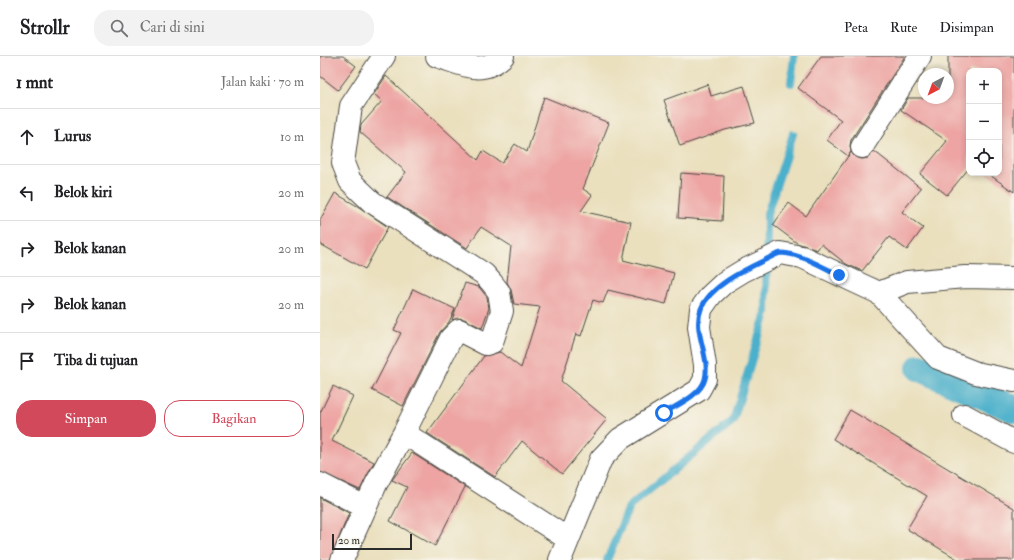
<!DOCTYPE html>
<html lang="id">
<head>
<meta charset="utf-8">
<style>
  :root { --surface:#fff; --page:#f2f2f2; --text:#202124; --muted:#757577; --line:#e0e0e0; --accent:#d1495b }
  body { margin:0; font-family:"IM FELL Double Pica",serif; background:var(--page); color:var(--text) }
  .controls { position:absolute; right:12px; top:12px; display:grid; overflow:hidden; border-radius:8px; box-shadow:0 2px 6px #0003 }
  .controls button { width:36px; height:36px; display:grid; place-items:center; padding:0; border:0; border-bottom:1px solid var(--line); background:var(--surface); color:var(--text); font:20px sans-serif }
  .compass { position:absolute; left:598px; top:12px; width:36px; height:36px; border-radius:50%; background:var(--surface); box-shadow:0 2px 6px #0003; rotate:221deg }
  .scale { position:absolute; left:12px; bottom:10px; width:80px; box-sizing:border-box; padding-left:4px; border:2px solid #2b2b2b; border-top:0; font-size:11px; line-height:14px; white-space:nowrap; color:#2b2b2b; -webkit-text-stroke:3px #f7f3e8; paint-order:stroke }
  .stop { position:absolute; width:12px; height:12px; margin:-9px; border:3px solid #1a73e8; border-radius:50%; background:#fff }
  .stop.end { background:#1a73e8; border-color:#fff; box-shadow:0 1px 4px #0008 }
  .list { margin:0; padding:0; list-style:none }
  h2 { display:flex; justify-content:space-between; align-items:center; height:52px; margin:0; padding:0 16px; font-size:17px }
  h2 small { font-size:13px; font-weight:400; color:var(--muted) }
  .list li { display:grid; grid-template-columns:26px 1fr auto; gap:12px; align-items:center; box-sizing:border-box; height:56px; padding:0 16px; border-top:1px solid var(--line) }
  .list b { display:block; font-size:15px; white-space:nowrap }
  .list em { font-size:13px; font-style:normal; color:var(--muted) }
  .actions { display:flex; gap:8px; padding:12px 16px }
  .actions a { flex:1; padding:9px 0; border:1px solid var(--accent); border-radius:16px; text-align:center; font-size:14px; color:var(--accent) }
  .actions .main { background:var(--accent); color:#fff }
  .icon { flex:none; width:22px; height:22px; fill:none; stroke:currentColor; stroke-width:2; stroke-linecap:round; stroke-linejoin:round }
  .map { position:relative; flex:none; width:694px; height:504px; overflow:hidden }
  header { display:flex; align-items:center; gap:24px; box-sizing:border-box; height:56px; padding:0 20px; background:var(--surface); border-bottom:1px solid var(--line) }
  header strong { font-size:19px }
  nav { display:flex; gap:22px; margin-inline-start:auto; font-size:14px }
  .search { width:280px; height:36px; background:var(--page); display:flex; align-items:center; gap:10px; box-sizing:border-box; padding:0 14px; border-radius:16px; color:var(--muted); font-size:15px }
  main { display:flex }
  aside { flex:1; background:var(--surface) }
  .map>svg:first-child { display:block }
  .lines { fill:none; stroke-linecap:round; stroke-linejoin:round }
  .stream { stroke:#4cb0cb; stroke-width:8 }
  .canal { stroke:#4cb0cb; stroke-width:28 }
  .building { fill:#eda4a3 }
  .minor-casing { stroke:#484641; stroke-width:24 }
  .minor { stroke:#fff; stroke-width:22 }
  .route { stroke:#1a73e8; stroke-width:5 }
</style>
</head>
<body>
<header>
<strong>Strollr</strong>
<div class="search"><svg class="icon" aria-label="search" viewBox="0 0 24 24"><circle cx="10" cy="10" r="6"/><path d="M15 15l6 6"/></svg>Cari di sini</div>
<nav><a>Peta</a><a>Rute</a><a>Disimpan</a></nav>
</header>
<main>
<aside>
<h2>1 mnt<small>Jalan kaki · 70 m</small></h2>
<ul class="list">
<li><svg class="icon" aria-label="ahead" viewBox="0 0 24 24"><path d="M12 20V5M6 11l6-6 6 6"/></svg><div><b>Lurus</b></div><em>10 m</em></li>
<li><svg class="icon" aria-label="left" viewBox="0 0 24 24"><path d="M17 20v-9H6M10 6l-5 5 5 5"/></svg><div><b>Belok kiri</b></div><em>20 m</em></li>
<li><svg class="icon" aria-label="right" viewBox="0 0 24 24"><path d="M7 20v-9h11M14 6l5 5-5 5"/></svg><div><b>Belok kanan</b></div><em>20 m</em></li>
<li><svg class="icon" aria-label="right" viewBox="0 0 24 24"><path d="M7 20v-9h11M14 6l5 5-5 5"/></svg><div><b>Belok kanan</b></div><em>20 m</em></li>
<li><svg class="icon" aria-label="arrive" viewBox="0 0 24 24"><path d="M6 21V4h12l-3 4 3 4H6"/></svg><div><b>Tiba di tujuan</b></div></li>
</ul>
<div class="actions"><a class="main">Simpan</a><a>Bagikan</a></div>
</aside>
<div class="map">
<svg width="694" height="504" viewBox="0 0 694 504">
  <rect width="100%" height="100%" fill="#f7f3e8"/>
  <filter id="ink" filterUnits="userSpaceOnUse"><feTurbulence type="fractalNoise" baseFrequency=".025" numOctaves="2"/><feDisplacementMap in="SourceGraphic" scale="8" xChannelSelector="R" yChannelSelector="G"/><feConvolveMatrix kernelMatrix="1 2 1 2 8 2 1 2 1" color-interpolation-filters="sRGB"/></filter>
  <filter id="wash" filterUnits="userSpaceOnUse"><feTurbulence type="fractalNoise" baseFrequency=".012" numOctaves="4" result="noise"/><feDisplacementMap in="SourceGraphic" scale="16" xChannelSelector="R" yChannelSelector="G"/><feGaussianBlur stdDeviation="0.9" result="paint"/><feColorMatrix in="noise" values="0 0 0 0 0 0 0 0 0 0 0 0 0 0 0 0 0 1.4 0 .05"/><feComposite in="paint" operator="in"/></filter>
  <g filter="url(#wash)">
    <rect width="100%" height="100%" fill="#eae0be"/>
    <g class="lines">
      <path class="stream" d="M471,27L474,0
        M287,504L309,451L413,365L446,257L447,158L473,78"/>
      <path class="canal" d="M600,312L694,353"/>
    </g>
    <g id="blocks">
      <path class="building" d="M0,0H23L36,10L18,34L0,20Z
        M501,0H585L531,84L530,90L531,96L528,100L507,84L521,64L478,32Z
        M628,0H694V136L667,117H679V15H649V112L627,139L600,118L627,85L581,54L588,42H628Z
        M66,20L158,104L163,95L182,107L195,88L207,96L224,41L289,67L263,133L272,139L261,155L311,166L303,204L354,217L346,248L288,234L283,247L273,244L261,280L256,278L241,325L287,363L242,418L202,385L175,421L107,377L164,300L180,296L201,312L220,251L194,248L191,234L187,226L191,190L161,171L147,192L67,141L86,116L40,76L41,69L62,45L54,38Z
        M388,28L391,40L424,30L435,67L405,74L360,90L344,44Z
        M554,95L601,132L582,156L603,172L587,194L569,181L542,215L526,208L501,188L497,194L477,187L453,169L469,147L486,160L531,96L535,101L542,103L548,102Z
        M361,117L404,120L402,165L358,162Z
        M15,137L39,151L68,171L45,213L0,188V164Z
        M145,227L159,231L167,241L169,252L162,272L144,263L138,262L132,264Z
        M93,233L135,253L129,266L120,276L83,350L52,334L81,277L74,274Z
        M13,330L33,340L12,385L54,406L40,434L0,416V357Z
        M530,354L694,452V504H639L587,473L607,440L513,383Z
        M92,397L145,431L115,490L70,465L87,431L72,424Z
        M0,442L29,457L10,504H0Z"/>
    </g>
  </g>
  <g filter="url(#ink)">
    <use href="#blocks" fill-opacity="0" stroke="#484641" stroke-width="1"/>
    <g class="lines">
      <g class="minor-casing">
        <path id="minor" d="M117,0C142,8 161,21 183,0
          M542,91L600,0
          M559,237L618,302L656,317L694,325
          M644,359L694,386
          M84,377L248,483
          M0,428L45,451
          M22,504L56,428L84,377L131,282L139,274L166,288L172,286L182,255L179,236L172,227L164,218L52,146L30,125L23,107L31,50L64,0
          M240,504L281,403L300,383L379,334L385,323V309L379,271L381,253L391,239L405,226L423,215L460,197L482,201L559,237L587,226L645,221L694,222"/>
      </g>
      <use href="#minor" class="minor"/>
    </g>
  </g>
  <g class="lines" filter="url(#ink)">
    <path class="route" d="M344,357C357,349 381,339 385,323C391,300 372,276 381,253C390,230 424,214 445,204C450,202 457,197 462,197C483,199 501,210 519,219"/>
  </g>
</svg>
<div class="controls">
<button>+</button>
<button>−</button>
<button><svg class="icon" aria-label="locate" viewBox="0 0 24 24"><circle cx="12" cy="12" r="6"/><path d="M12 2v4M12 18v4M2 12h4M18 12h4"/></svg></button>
</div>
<svg class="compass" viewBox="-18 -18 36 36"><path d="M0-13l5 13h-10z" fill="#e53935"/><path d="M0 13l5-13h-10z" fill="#757577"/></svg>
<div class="scale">20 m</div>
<div class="stop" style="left:344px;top:357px"></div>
<div class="stop end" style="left:519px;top:219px"></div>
</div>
</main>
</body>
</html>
